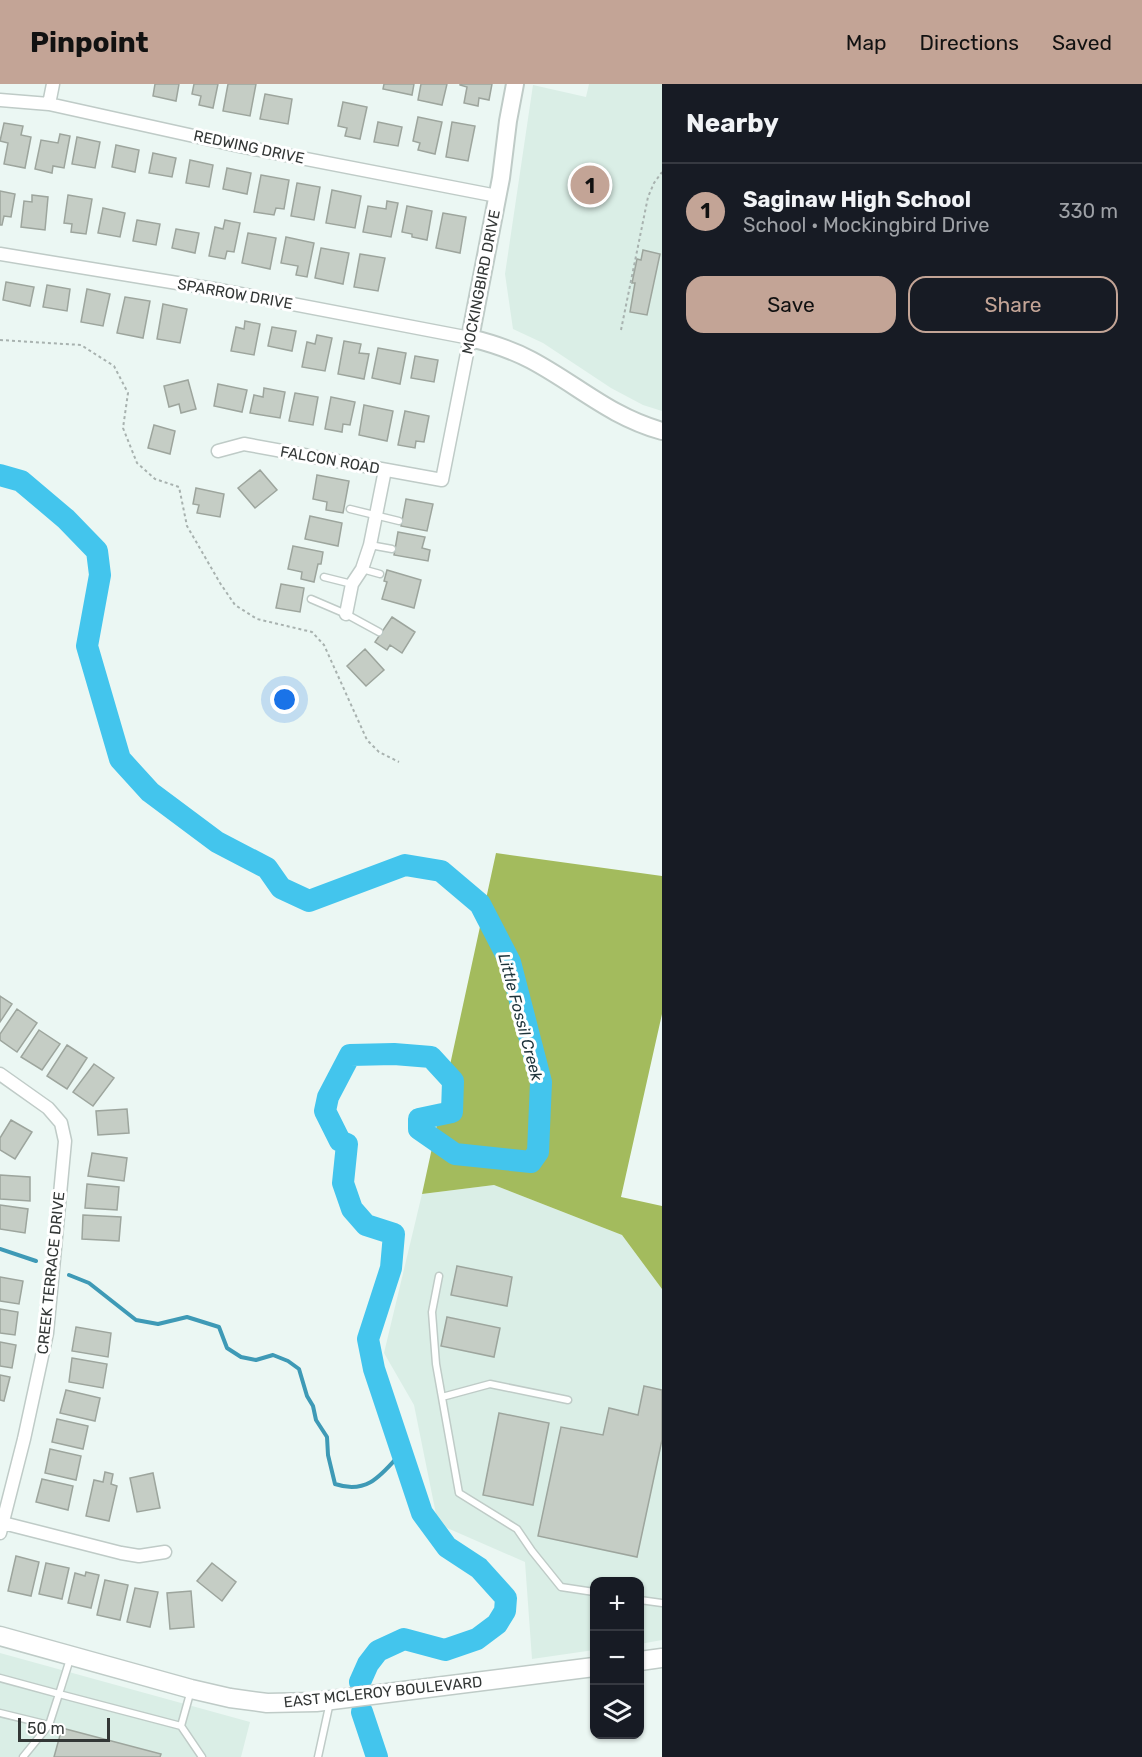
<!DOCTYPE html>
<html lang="en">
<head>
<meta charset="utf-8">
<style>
  :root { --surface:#171b24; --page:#20242c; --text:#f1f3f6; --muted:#9ea1a6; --line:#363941; --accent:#c3a496 }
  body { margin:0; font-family:Rubik,sans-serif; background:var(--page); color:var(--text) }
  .controls { position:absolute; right:18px; bottom:18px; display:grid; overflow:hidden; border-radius:12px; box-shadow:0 2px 4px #0004 }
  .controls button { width:54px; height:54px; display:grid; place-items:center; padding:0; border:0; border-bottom:2px solid var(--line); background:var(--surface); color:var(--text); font:30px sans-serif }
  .scale { position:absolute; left:18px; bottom:15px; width:92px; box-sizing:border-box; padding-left:6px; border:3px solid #333736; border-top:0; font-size:16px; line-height:21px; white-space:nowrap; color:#333736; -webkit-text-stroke:4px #fff; paint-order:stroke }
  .you { position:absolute; left:285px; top:616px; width:21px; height:21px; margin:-15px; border:4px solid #fff; border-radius:50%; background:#1a73e8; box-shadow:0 0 0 9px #1a73e833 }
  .badge { display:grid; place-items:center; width:39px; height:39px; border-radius:50%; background:var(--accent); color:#111; font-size:20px; font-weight:700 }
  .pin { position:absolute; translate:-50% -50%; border:3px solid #fff; box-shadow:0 2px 6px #0006 }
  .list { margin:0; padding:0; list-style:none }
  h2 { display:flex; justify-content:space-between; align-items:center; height:78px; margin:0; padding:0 24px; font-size:26px }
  h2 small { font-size:20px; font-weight:400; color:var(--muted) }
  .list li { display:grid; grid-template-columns:39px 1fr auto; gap:18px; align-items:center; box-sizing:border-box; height:96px; padding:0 24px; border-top:2px solid var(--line) }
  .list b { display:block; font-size:22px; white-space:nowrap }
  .list p { margin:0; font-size:20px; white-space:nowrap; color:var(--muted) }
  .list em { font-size:20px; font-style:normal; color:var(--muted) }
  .actions { display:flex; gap:12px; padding:18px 24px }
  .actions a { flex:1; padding:14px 0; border:2px solid var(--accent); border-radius:18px; text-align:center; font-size:21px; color:var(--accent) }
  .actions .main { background:var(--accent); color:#111 }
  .icon { flex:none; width:33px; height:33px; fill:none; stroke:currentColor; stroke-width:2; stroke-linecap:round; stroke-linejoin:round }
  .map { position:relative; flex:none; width:662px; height:1673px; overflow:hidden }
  header { display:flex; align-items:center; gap:36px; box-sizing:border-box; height:84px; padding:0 30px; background:var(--accent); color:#111 }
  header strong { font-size:28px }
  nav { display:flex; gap:33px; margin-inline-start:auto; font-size:21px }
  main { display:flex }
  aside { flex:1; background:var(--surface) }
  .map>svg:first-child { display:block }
  .built { fill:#daeee6 }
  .forest { fill:#a3bb5d }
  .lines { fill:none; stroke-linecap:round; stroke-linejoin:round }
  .stream { stroke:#3e9ab6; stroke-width:4 }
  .river { stroke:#43c5ed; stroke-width:22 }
  .building { fill:#c5cdc5; stroke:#9da59d; stroke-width:1.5 }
  .service-casing { stroke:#bfcbc7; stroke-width:9 }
  .minor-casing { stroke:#bfcbc7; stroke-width:15 }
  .tertiary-casing { stroke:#bfcbc7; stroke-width:20 }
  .secondary-casing { stroke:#bfcbc7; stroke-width:21 }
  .path { stroke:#a8b2af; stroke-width:2; stroke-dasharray:3 3; stroke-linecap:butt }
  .service { stroke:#fff; stroke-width:6 }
  .minor { stroke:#fff; stroke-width:12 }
  .tertiary { stroke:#fff; stroke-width:16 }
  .secondary { stroke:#fff; stroke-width:18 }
  .labels { text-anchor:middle; stroke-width:6; stroke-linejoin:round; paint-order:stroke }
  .street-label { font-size:15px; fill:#333736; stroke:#fff }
  .water-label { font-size:16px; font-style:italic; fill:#1c3239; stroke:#fff }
</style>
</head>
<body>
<header>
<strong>Pinpoint</strong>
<nav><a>Map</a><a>Directions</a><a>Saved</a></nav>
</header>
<main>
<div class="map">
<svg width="662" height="1673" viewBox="0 0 662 1673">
  <rect width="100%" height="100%" fill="#ebf7f3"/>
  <path class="built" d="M589,0H662V327L643,321L611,304L543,259L513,245L505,190L533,1L586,13Z
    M494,1101L622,1151L662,1205V1556L640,1560V1498H594V1566L532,1575L525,1478L438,1440L414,1321L384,1269L422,1110Z
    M0,1569L250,1638L241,1673H0Z"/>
  <path class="forest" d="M496,769L662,792V930L621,1113L662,1122V1205L622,1151L494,1101L422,1110Z"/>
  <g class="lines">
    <path class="stream" d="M0,1165L36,1177
      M69,1191L89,1199L136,1236L158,1240L187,1233L219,1243L227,1264L241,1273L256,1276L273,1271L288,1277L299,1285L307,1312L313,1322L316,1336L327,1353L328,1371L335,1400C368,1411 382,1390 402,1368"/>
    <path class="river" d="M0,391L21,397L66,435L97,467L100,491L87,562L120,675L150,708L217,758L267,784L281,804L309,817L405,781L441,787L480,820L510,878L541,998L538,1068L531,1078L455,1070L419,1045V1035L452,1028L453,997L431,973L394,970L350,971L328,1013L325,1027L340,1057L347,1060L343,1099L352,1125L366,1141L394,1150L391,1184L368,1255L374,1285L422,1429L447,1463L479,1484L506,1514L505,1527L497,1540L477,1555L445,1566L404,1555L378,1567L368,1580L360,1598
      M362,1628L377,1673"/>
  </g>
  <path class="building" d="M155,0H179L176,17L153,12Z
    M194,0H218L213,24L199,21L201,12L192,10Z
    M228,0H256L250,32L223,27Z
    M384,0H414L412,11L383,5Z
    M421,0H447L442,21L418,16Z
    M460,0H492L489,16L479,14L478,22L464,19L467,3L460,1Z
    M265,10L292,15L288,40L260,35Z
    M343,18L367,23L360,55L345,52L347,44L338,42Z
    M418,33L442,38L435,70L418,66L420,59L413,57Z
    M378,38L402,43L398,62L374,58Z
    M452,38L475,42L468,77L446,73Z
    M4,39L23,42L21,51L31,53L25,84L4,80L8,59L0,57Z
    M60,50L70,52L64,84L53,82L52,89L35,85L41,56L58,59Z
    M77,53L100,58L95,84L72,80Z
    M116,61L139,66L135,88L112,83Z
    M153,69L176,74L172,93L149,89Z
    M190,76L213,81L209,103L186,99Z
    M227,84L251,89L247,110L223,105Z
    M261,91L289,96L284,125L276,124L274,131L254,128Z
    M297,99L320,103L314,136L291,132Z
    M332,106L361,112L355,144L326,139Z
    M0,107L15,110L11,133L4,132L2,141H0Z
    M32,111L48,113L45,146L21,143L24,117L32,118Z
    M68,111L92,115L86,150L71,148L72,140L64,139Z
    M387,117L398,119L391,153L363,148L368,122L386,125Z
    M407,122L432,127L427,156L412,153V150L402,148Z
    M103,124L125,129L120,153L98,149Z
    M443,129L466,133L460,169L436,164Z
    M137,136L160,140L156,161L133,157Z
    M225,136L240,139L234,168L227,167L225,175L209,172L215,143L223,145Z
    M176,145L199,149L195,169L172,164Z
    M248,149L276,154L270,185L242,179Z
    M286,153L314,159L307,193L296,191L298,182L281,179Z
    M321,164L349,169L343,200L315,194Z
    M643,166L660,170L647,231L630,228L635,199H632L637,175L641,176Z
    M360,170L385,174L378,207L354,203Z
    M6,198L34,203L30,222L3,216Z
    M47,201L70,205L67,227L43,223Z
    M87,205L110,210L103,242L81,238Z
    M125,213L150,217L143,254L117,249Z
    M163,220L187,225L180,259L157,255Z
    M245,237L260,240L254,271L231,267L236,243L244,245Z
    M272,243L296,247L292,267L268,262Z
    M317,251L332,254L325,287L302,283L307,258L315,260Z
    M344,257L361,260L359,269L369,270L364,295L338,290Z
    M378,264L406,269L400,300L372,294Z
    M415,272L438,276L434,298L411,294Z
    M188,296L196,325L181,329L179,320L169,323L164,302Z
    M218,300L247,306L242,328L214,322Z
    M264,304L285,308L280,334L250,329L254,311L263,313Z
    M295,309L318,313L313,341L289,337Z
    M331,313L355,318L350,341L343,340L342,348L325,345Z
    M364,321L393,327L387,357L359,351Z
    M405,327L429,332L424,358L416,357L415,364L398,361Z
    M154,341L175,347L170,370L148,364Z
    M260,386L277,406L255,424L238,404Z
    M317,391L349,397L343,429L326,426L327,418L313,415Z
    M196,404L224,410L220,433L197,429L199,421L193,420Z
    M406,415L433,420L427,447L401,442Z
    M310,432L342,439L338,462L305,455Z
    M398,448L425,453L422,464L430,466L428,477L394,471Z
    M293,462L323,468L321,480H318L314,498L301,495L302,488L288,485Z
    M387,486L421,496L414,524L382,515L387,498L384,497Z
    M281,500L304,504L300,528L276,524Z
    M392,533L415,548L402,569L390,561L387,566L375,558Z
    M365,565L384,586L366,602L347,582Z
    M0,912L12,920L0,938Z
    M17,925L37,939L17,968L0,956V950Z
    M39,946L60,960L42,986L21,973Z
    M67,961L87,974L67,1005L47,992Z
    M94,980L114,994L93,1022L73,1008Z
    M127,1025L129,1049L98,1051L96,1027Z
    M11,1036L32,1048L15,1075L0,1066V1054Z
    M92,1069L127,1074L124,1097L88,1092Z
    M0,1091L30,1093V1117L0,1115Z
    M87,1100L119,1103L117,1126L85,1124Z
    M0,1121L28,1125L25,1149L0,1145Z
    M83,1131L121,1133L119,1157L82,1155Z
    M457,1182L512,1193L507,1222L451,1211Z
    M0,1193L23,1197L19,1220L0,1217Z
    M0,1225L18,1228L15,1251L0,1249Z
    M447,1233L500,1244L494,1273L441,1262Z
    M76,1243L111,1249L108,1273L72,1267Z
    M0,1258L16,1261L12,1284L0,1282Z
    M72,1274L107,1280L103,1304L69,1298Z
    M0,1291L10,1293L4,1317L0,1316Z
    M644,1302L662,1306V1356L637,1473L538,1452L561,1343L603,1351L609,1324L638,1331Z
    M66,1306L100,1314L95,1337L60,1329Z
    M499,1329L549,1339L533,1421L483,1411Z
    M57,1335L88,1342L83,1365L52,1358Z
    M50,1365L81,1372L76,1396L45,1389Z
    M105,1388L113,1390L111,1400L117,1402L109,1437L86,1432L94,1396L103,1398Z
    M153,1389L160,1424L137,1428L130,1394Z
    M42,1395L73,1402L68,1426L36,1418Z
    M16,1472L39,1478L31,1512L8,1507Z
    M46,1479L69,1484L62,1515L39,1510Z
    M212,1479L236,1498L222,1517L197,1497Z
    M86,1488L99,1491L91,1524L68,1519L75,1489L85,1492Z
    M105,1496L128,1501L120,1536L97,1531Z
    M135,1504L158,1508L150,1543L127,1538Z
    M191,1507L194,1543L170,1545L167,1509Z
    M62,1644L161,1670L160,1673H54Z"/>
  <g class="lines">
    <g class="service-casing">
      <path id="service" d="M350,425L399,437
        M370,461L392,465
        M362,485L380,490
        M324,493L352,500
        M311,515L346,530L379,548
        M439,1192L432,1228L436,1280L459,1409L517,1445L532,1467L561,1503L594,1508
        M442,1313L490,1300L568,1316
        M640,1516L662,1519
        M70,1575L59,1610L181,1642L191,1606
        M0,1594L59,1610L49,1641L23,1673
        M0,1629L49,1641
        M181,1642L202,1673
        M318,1673L330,1618"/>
    </g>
    <g class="minor-casing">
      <path id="minor" d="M0,16L49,20L239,62L497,112
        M49,20L53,0
        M0,170L220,206L470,254L442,396L244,360L218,367
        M346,530L352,500L362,485L370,461L385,386
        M0,990L48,1024L61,1039L65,1057L47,1249L24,1355L0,1449
        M3,1439L121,1469L139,1472L165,1468"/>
    </g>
    <g class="tertiary-casing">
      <path id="tertiary" d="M515,0L508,37L501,94L470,254C491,259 512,266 531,276C578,301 609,332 662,347"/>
    </g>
    <g class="secondary-casing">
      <path id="secondary" d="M0,1552L191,1605L230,1614L267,1619L316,1618L594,1583
        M640,1577L662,1574"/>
    </g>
    <path class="path" d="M621,246L648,113L654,99L662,88
      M0,256L81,261L114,282L128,309L123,344L137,379L155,395L179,403L187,442L220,499L235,521L257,535L312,548L324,561L367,656L379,668L399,678"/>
    <use href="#service" class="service"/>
    <use href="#minor" class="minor"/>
    <use href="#tertiary" class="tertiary"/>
    <use href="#secondary" class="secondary"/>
  </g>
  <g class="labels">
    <g class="street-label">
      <text transform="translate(249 63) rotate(12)" y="5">REDWING DRIVE</text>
      <text transform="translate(481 198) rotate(-79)" y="5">MOCKINGBIRD DRIVE</text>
      <text transform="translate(235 210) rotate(10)" y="5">SPARROW DRIVE</text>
      <text transform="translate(330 376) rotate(10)" y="5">FALCON ROAD</text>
      <text transform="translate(51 1189) rotate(-84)" y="5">CREEK TERRACE DRIVE</text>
      <text transform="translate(383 1608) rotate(-6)" y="5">EAST MCLEROY BOULEVARD</text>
    </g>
    <g class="water-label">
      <text transform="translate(521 933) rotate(75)" y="6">Little Fossil Creek</text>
    </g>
  </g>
</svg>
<div class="controls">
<button>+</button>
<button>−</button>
<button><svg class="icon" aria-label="layers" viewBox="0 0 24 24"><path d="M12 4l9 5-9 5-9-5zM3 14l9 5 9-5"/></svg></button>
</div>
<div class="scale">50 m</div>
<div class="you"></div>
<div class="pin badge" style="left:590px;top:101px">1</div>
</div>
<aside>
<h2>Nearby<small></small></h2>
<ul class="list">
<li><span class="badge">1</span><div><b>Saginaw High School</b><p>School · Mockingbird Drive</p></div><em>330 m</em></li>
</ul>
<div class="actions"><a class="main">Save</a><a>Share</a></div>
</aside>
</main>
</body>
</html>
